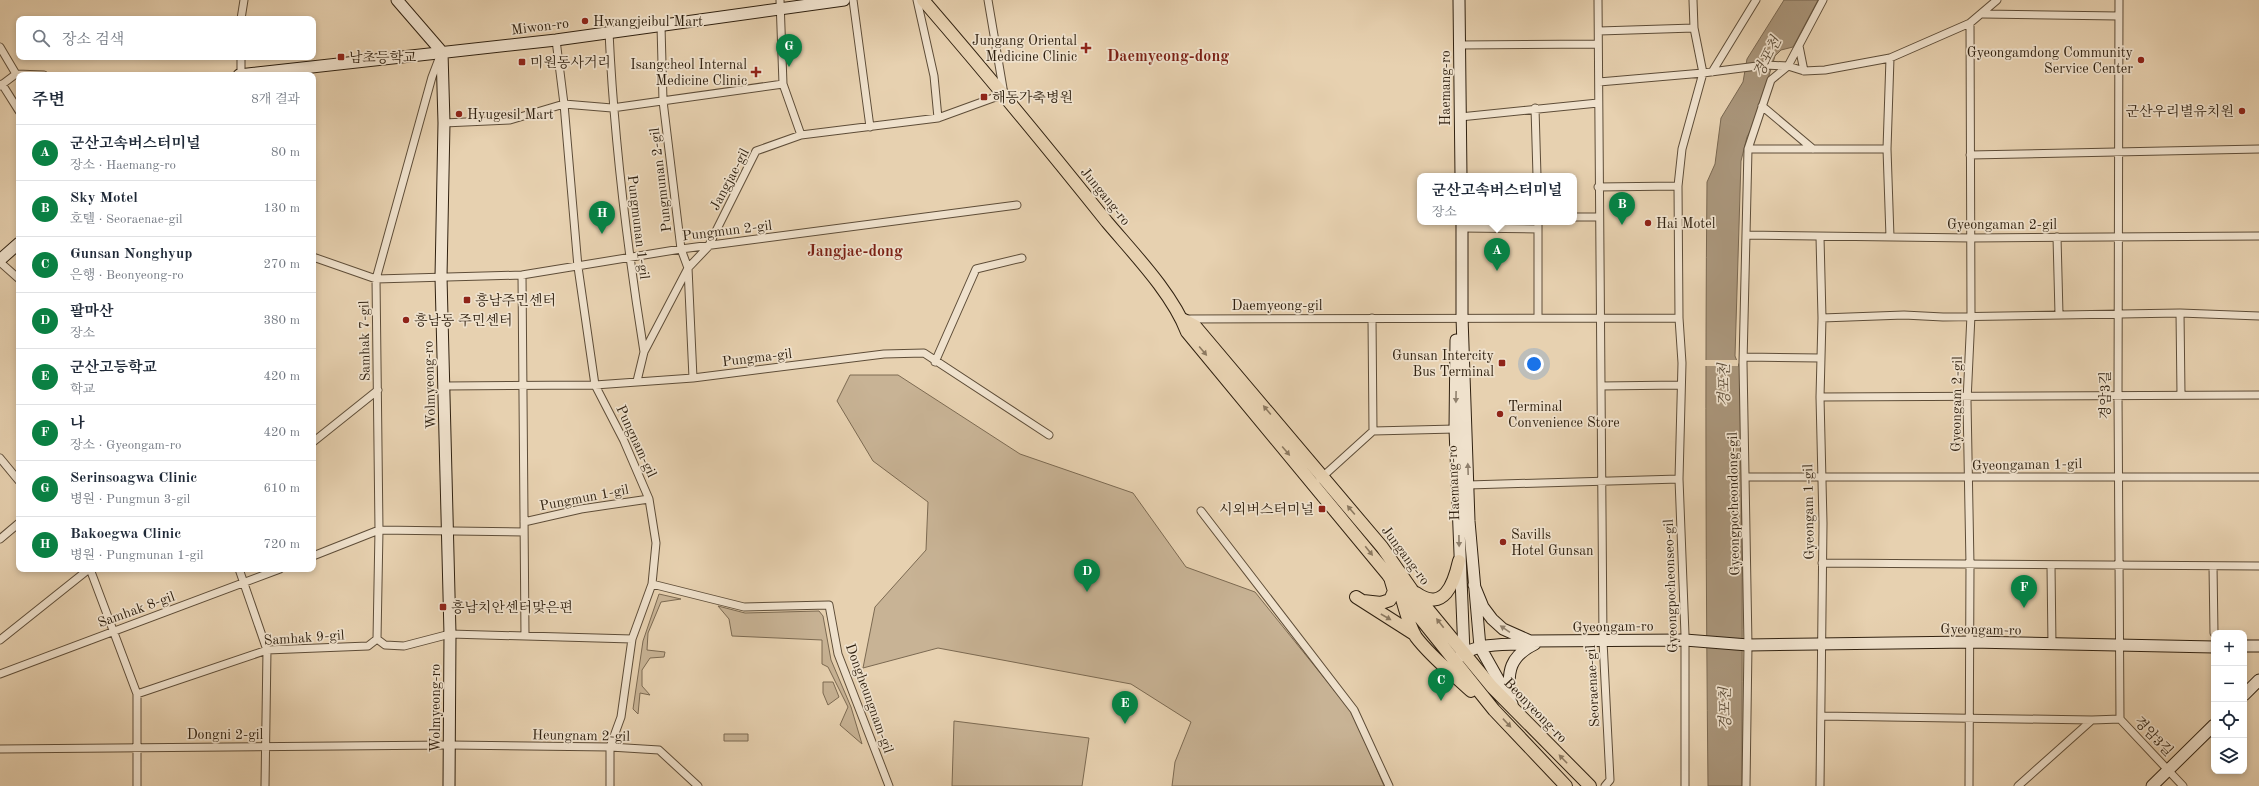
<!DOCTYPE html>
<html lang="ko">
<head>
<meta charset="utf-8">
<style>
  :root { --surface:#fff; --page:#f2f2f3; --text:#1f2937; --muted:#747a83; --line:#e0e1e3; --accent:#0b8043 }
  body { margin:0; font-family:"Old Standard TT","Noto Serif KR",serif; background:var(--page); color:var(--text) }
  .controls { position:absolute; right:12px; bottom:12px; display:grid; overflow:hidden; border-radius:8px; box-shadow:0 2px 6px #0003 }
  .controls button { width:36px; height:36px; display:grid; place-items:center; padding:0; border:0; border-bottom:1px solid var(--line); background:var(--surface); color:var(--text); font:20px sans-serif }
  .you { position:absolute; left:1534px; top:364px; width:14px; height:14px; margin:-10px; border:3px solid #fff; border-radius:50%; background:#1a73e8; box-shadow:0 0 0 6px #1a73e833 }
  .badge { display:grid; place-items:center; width:26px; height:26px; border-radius:50%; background:var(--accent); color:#fff; font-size:13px; font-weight:700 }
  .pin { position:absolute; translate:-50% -33px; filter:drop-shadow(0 1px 2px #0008) }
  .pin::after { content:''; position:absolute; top:21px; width:14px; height:12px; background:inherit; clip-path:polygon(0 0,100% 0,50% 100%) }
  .popup { position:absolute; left:1417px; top:173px; width:160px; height:52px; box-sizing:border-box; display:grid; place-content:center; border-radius:8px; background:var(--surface); filter:drop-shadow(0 1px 3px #0005); font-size:13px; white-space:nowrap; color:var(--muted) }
  .popup b { font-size:15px; color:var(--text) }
  .popup::after { content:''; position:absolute; left:50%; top:100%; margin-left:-8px; border:8px solid transparent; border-top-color:var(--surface) }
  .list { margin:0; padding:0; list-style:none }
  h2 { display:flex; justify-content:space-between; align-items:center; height:52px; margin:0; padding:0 16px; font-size:17px }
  h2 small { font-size:13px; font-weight:400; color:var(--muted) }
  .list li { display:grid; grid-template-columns:26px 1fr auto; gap:12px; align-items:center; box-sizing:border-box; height:56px; padding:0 16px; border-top:1px solid var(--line) }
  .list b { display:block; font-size:15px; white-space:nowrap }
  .list p { margin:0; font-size:13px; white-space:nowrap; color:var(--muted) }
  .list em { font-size:13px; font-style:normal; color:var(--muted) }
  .icon { flex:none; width:22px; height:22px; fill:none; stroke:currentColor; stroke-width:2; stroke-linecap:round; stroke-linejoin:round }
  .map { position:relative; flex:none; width:2259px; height:786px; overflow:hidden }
  .search { position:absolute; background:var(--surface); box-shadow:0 2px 6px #0003; left:16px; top:16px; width:300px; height:44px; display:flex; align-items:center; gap:10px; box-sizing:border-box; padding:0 14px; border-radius:8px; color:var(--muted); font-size:15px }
  .panel { position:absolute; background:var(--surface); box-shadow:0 2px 6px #0003; left:16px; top:72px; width:300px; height:500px; border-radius:8px }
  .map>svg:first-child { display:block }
  .green { fill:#c8b395; stroke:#7c6a52 }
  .water { fill:#a9957a; stroke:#796750 }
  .pier { fill:#e7d1b0 }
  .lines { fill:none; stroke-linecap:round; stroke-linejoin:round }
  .street-casing { stroke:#5e4d38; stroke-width:9 }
  .secondary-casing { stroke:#302110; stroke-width:13 }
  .primary-casing { stroke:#302110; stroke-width:14 }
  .street { stroke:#efe1cc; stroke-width:7 }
  .secondary { stroke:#efe1cc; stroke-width:11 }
  .primary { stroke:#e7d1b0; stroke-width:12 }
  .oneway { fill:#8c7960 }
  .oneway2 { fill:#90816e }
  .poi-dot { fill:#8f2418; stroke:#efe1cc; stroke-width:1.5 }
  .labels { text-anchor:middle; stroke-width:3.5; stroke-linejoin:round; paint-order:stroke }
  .poi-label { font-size:14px; fill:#302110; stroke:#efe1cc; text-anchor:start }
  .street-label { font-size:14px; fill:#302110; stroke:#efe1cc }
  .water-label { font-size:15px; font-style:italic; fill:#5a4a35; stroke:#efe1cc }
  .quarter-label { font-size:16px; font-weight:bold; fill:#7a1f14; stroke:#efe1cc }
</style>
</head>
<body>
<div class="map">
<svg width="2259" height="786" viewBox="0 0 2259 786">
  <rect width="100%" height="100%" fill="#e7d1b0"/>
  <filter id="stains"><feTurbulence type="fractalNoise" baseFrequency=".005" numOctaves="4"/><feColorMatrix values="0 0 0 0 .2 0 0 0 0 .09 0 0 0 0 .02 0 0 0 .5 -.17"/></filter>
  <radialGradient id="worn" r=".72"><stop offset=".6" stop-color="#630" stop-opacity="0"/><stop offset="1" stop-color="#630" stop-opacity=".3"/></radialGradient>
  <path class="green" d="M850,375H898L1020,454L1133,493L1186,567L1255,592L1354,715L1384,786H1172L1175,762L1191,722L1131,684L938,648L863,668L875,607L926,550L928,502L873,461L837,401Z
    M659,594L681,599L661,602L648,633L647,650L665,652L664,657L650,658L642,670V686L650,695L640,693L638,714L633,709L643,641Z
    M718,606L745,613L819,611L823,616L831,660L851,707L862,744L840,725L848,707L828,667L822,664V640L732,636L729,619Z
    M823,682H833L839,697L828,705L823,693Z
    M954,721L1089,738L1082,786H952Z
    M724,734H748V741H724Z"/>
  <path class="water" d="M1784,0H1818L1793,47L1781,50L1775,56L1754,124L1747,137L1741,161L1735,356L1740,369C1743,508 1742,647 1742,786H1708C1706,585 1705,383 1707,182L1715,164L1721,118L1743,82L1747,59Z"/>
  <path class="pier" d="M1705,360H1738V366H1705Z"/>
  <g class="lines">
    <g class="street-casing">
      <path id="street" d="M780,0L783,84L801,135
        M853,0L870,127
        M917,0L934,76L938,118
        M1598,0L1603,641L1610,780L1605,786
        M2119,0L2118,396L2120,719L2183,786
        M1983,14L2118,16
        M241,19L244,0
        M661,26L663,101L681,249L688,268L693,378
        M1599,31L1694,28
        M609,32C614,140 627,246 644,352
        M556,40L564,104L578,267L595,385L624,441L649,499L656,543L652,584L632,639L621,717L610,747V786
        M1459,45L1598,44
        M1799,46L1804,71
        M0,47L16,74
        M1712,72L1756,0
        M241,75V57
        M1599,82L1703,73L1765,65L1788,66L1823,0
        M2,84L19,111
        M0,86L16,74L44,75
        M1762,106L1813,149
        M1535,108L1537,176
        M1460,117L1598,103
        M444,123L510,120L564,104L612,108L783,84
        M1748,149H1887
        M1970,155L2259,149
        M1598,187L1678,186
        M1574,217H1598
        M1462,228L1538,229
        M1746,235L1971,238L2259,236
        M1890,237L1887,149L1890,58
        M2057,237L2059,314
        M313,257L376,279L522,275L681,249L1017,205
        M0,262L19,279
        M522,275L525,636
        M2180,313L2181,394
        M1372,318L1373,431
        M1538,318V222
        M1822,318L1904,315L1943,317L2180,313L2259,316
        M1184,319L1679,318
        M1744,357L1820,358
        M935,362L976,269L1022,258
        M637,381L644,352L688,268L708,247L756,151L801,135L938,118L1004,94L988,0
        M445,386L595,385L693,378L884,354L924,353L1049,435
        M1601,386L1681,385
        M1820,397L2259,395
        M1373,431L1455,429
        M313,442L378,390
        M0,458L19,481
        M1746,477H2259
        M1320,479L1373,431
        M1468,485L1679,479
        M1201,511L1354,710L1389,786
        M524,522L581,509L649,499
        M0,539L19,523
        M313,556L379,530L524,532
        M1822,563L2259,566
        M2051,566L2052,645
        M2213,566L2214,633
        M90,569L137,694V786
        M239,569L267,650L265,786
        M652,584L744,607L829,605L838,654L889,786
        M377,639L379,530L376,279L432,77L440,56
        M377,639L385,645L404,646L450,634L632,639
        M0,640L89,569
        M0,674L280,569
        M137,694L267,650L368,646L377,639
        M1821,716L2092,720
        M0,749L450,745L610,747L659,750L698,786
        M1685,786V635L1679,479L1682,363L1679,318L1678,186L1682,149L1703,73L1694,28L1693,0
        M1746,786L1748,645L1743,363L1748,149L1771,80L1788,66L1804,71L1825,70L1890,58L1970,23L1997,0
        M1820,786L1823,523L1820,397L1822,318L1820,237
        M1969,786L1970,565L1967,401L1971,315L1970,23
        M2018,786L2092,720L2120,719"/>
    </g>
    <g class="secondary-casing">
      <path id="secondary" d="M397,0L442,52L444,123L441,277L450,634L449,786
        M1459,0L1461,176
        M239,75L556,40L844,0
        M1462,222V317L1469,521L1480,647L1512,704
        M0,260L19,243
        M1456,340L1455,429L1464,653
        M1474,585L1483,607L1492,619L1503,629L1530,641L1685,640L1748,645L1970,642L2214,647
        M2244,646H2259
        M1459,657C1478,641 1508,646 1531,643
        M2244,695L2259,680
        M1510,697C1507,671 1510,656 1535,644
        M2152,786L2214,725"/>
    </g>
    <g class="primary-casing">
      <path id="primary" d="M923,0C986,73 1047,147 1107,222C1134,254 1172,293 1187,332L1388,575L1401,594L1494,710L1566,786
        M1182,319L1195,326L1382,547L1412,590L1492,687L1590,786
        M1416,593C1444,613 1454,583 1459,561
        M1356,597L1414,634
        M1402,599C1406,612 1409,626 1416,637C1431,657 1453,674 1471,691
        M1363,601L1381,603L1390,600L1394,591L1391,581"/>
    </g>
    <use href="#street" class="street"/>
    <use href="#secondary" class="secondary"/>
    <use href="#primary" class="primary"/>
  </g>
  <defs><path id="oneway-solid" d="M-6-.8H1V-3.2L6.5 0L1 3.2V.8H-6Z"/></defs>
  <g class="oneway">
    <use href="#oneway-solid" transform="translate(1203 351) rotate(50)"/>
    <use href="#oneway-solid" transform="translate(1267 410) rotate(-130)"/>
    <use href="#oneway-solid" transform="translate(1286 451) rotate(50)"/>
    <use href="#oneway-solid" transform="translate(1351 510) rotate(-130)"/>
    <use href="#oneway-solid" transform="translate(1369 551) rotate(51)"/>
    <use href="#oneway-solid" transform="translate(1386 617) rotate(30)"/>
    <use href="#oneway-solid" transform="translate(1440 623) rotate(-128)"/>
    <use href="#oneway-solid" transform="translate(1507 723) rotate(47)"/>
    <use href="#oneway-solid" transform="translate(1563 759) rotate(-134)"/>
  </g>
  <g class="oneway2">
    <use href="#oneway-solid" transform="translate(1456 397) rotate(91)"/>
    <use href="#oneway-solid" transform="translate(1468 469) rotate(-92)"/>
    <use href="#oneway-solid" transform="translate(1459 541) rotate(89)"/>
    <use href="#oneway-solid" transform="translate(1505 629) rotate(-146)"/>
  </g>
  <g class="poi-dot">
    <circle cx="585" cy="21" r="4"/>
    <path d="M1084 42h4v4h4v4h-4v4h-4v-4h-4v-4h4z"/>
    <rect x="337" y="53" width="8" height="8" rx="2"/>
    <circle cx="2141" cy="60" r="4"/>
    <rect x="518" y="58" width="8" height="8" rx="2"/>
    <path d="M754 66h4v4h4v4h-4v4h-4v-4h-4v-4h4z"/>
    <rect x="980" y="93" width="8" height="8" rx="2"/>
    <circle cx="2242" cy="111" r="4"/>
    <circle cx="459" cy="114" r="4"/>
    <circle cx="1648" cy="223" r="4"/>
    <rect x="463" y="296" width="8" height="8" rx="2"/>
    <circle cx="406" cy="320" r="4"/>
    <rect x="1498" y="359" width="8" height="8" rx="2"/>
    <circle cx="1500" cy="414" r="4"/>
    <rect x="1318" y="505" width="8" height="8" rx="2"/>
    <circle cx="1503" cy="542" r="4"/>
    <rect x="439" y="603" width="8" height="8" rx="2"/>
  </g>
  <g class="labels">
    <g class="poi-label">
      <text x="593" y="26">Hwangjeibul Mart</text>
      <text x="1077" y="45" text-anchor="end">Jungang Oriental<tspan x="1077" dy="16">Medicine Clinic</tspan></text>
      <text x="2133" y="57" text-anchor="end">Gyeongamdong Community<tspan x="2133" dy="16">Service Center</tspan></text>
      <text x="349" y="62">남초등학교</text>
      <text x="530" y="67">미원동사거리</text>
      <text x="747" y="69" text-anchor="end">Isangcheol Internal<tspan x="747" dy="16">Medicine Clinic</tspan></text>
      <text x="992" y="102">해동가축병원</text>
      <text x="2234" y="116" text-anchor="end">군산우리별유치원</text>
      <text x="467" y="119">Hyugesil Mart</text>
      <text x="1656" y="228">Hai Motel</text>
      <text x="475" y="305">흥남주민센터</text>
      <text x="414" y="325">흥남동 주민센터</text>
      <text x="1494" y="360" text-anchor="end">Gunsan Intercity<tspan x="1494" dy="16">Bus Terminal</tspan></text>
      <text x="1508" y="411">Terminal<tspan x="1508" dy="16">Convenience Store</tspan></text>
      <text x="1314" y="514" text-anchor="end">시외버스터미널</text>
      <text x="1511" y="539">Savills<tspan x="1511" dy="16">Hotel Gunsan</tspan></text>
      <text x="451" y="612">흥남치안센터맞은편</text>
    </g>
    <g class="street-label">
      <text transform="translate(540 26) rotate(-7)" y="5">Miwon-ro</text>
      <text transform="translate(1445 88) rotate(-90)" y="5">Haemang-ro</text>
      <text transform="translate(729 179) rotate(-62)" y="5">Jangjae-gil</text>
      <text transform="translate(660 180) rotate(-97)" y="5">Pungmunan 2-gil</text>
      <text transform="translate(1106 196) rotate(51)" y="5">Jungang-ro</text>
      <text x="2002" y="229">Gyeongaman 2-gil</text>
      <text transform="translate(639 227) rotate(83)" y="5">Pungmunan 1-gil</text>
      <text transform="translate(727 230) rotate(-7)" y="5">Pungmun 2-gil</text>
      <text x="1277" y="310">Daemyeong-gil</text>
      <text transform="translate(364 341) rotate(-91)" y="5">Samhak 7-gil</text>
      <text transform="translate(757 357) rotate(-7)" y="5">Pungma-gil</text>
      <text transform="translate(429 385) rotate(-92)" y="5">Wolmyeong-ro</text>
      <text transform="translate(2105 395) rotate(-90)" y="5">경암3길</text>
      <text transform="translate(1956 404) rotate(-89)" y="5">Gyeongam 2-gil</text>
      <text transform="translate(637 441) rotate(65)" y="5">Pungnam-gil</text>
      <text transform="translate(2027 464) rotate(-1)" y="5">Gyeongaman 1-gil</text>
      <text transform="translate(1453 483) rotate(-92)" y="5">Haemang-ro</text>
      <text transform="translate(584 497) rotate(-11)" y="5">Pungmun 1-gil</text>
      <text transform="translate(1733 504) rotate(-91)" y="5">Gyeongpocheondong-gil</text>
      <text transform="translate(1808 512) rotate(-91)" y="5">Gyeongam 1-gil</text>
      <text transform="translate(1406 555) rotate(53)" y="5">Jungang-ro</text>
      <text transform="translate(1670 586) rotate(-92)" y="5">Gyeongpocheonseo-gil</text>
      <text transform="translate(136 609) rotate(-20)" y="5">Samhak 8-gil</text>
      <text transform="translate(1613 626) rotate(-1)" y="5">Gyeongam-ro</text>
      <text transform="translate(1981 629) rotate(1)" y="5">Gyeongam-ro</text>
      <text transform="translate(304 637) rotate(-4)" y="5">Samhak 9-gil</text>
      <text transform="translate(1592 686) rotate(-93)" y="5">Seoraenae-gil</text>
      <text transform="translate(870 698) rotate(70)" y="5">Dongheungnam-gil</text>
      <text transform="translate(435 708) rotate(-90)" y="5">Wolmyeong-ro</text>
      <text transform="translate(1536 710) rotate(46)" y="5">Beonyeong-ro</text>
      <text x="225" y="739">Dongni 2-gil</text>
      <text transform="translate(581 735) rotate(1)" y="5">Heungnam 2-gil</text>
      <text transform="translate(2154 736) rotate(46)" y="5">경암3길</text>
    </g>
    <g class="water-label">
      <text transform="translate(1767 57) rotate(-63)" y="5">경포천</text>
      <text transform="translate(1724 385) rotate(-90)" y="5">경포천</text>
      <text transform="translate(1725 709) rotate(-90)" y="5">경포천</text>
    </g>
    <g class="quarter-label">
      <text x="1168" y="61">Daemyeong-dong</text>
      <text x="855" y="256">Jangjae-dong</text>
    </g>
  </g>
  <rect width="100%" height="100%" filter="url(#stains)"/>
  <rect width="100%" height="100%" fill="url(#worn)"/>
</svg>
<div class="controls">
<button>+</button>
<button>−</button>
<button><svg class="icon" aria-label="locate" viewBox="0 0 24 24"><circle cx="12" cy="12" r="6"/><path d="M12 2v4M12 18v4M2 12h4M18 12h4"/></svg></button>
<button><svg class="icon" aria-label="layers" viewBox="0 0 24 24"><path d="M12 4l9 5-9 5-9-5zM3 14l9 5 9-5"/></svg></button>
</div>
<div class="you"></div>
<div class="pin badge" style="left:1497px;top:271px">A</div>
<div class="popup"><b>군산고속버스터미널</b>장소</div>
<div class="pin badge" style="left:1622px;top:225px">B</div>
<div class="pin badge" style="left:1441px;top:701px">C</div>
<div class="pin badge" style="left:1087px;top:592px">D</div>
<div class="pin badge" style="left:1125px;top:724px">E</div>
<div class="pin badge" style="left:2024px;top:608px">F</div>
<div class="pin badge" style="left:789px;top:67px">G</div>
<div class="pin badge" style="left:602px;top:234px">H</div>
<div class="search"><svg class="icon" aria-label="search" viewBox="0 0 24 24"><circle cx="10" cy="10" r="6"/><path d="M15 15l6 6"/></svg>장소 검색</div>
<section class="panel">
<h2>주변<small>8개 결과</small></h2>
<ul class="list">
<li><span class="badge">A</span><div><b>군산고속버스터미널</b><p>장소 · Haemang-ro</p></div><em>80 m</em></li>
<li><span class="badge">B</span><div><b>Sky Motel</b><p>호텔 · Seoraenae-gil</p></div><em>130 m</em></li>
<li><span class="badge">C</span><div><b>Gunsan Nonghyup</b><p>은행 · Beonyeong-ro</p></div><em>270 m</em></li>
<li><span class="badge">D</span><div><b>팔마산</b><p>장소</p></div><em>380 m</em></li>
<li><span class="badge">E</span><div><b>군산고등학교</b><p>학교</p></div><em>420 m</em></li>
<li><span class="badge">F</span><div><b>나</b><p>장소 · Gyeongam-ro</p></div><em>420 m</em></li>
<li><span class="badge">G</span><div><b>Serinsoagwa Clinic</b><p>병원 · Pungmun 3-gil</p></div><em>610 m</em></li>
<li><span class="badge">H</span><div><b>Bakoegwa Clinic</b><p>병원 · Pungmunan 1-gil</p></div><em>720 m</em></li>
</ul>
</section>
</div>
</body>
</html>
